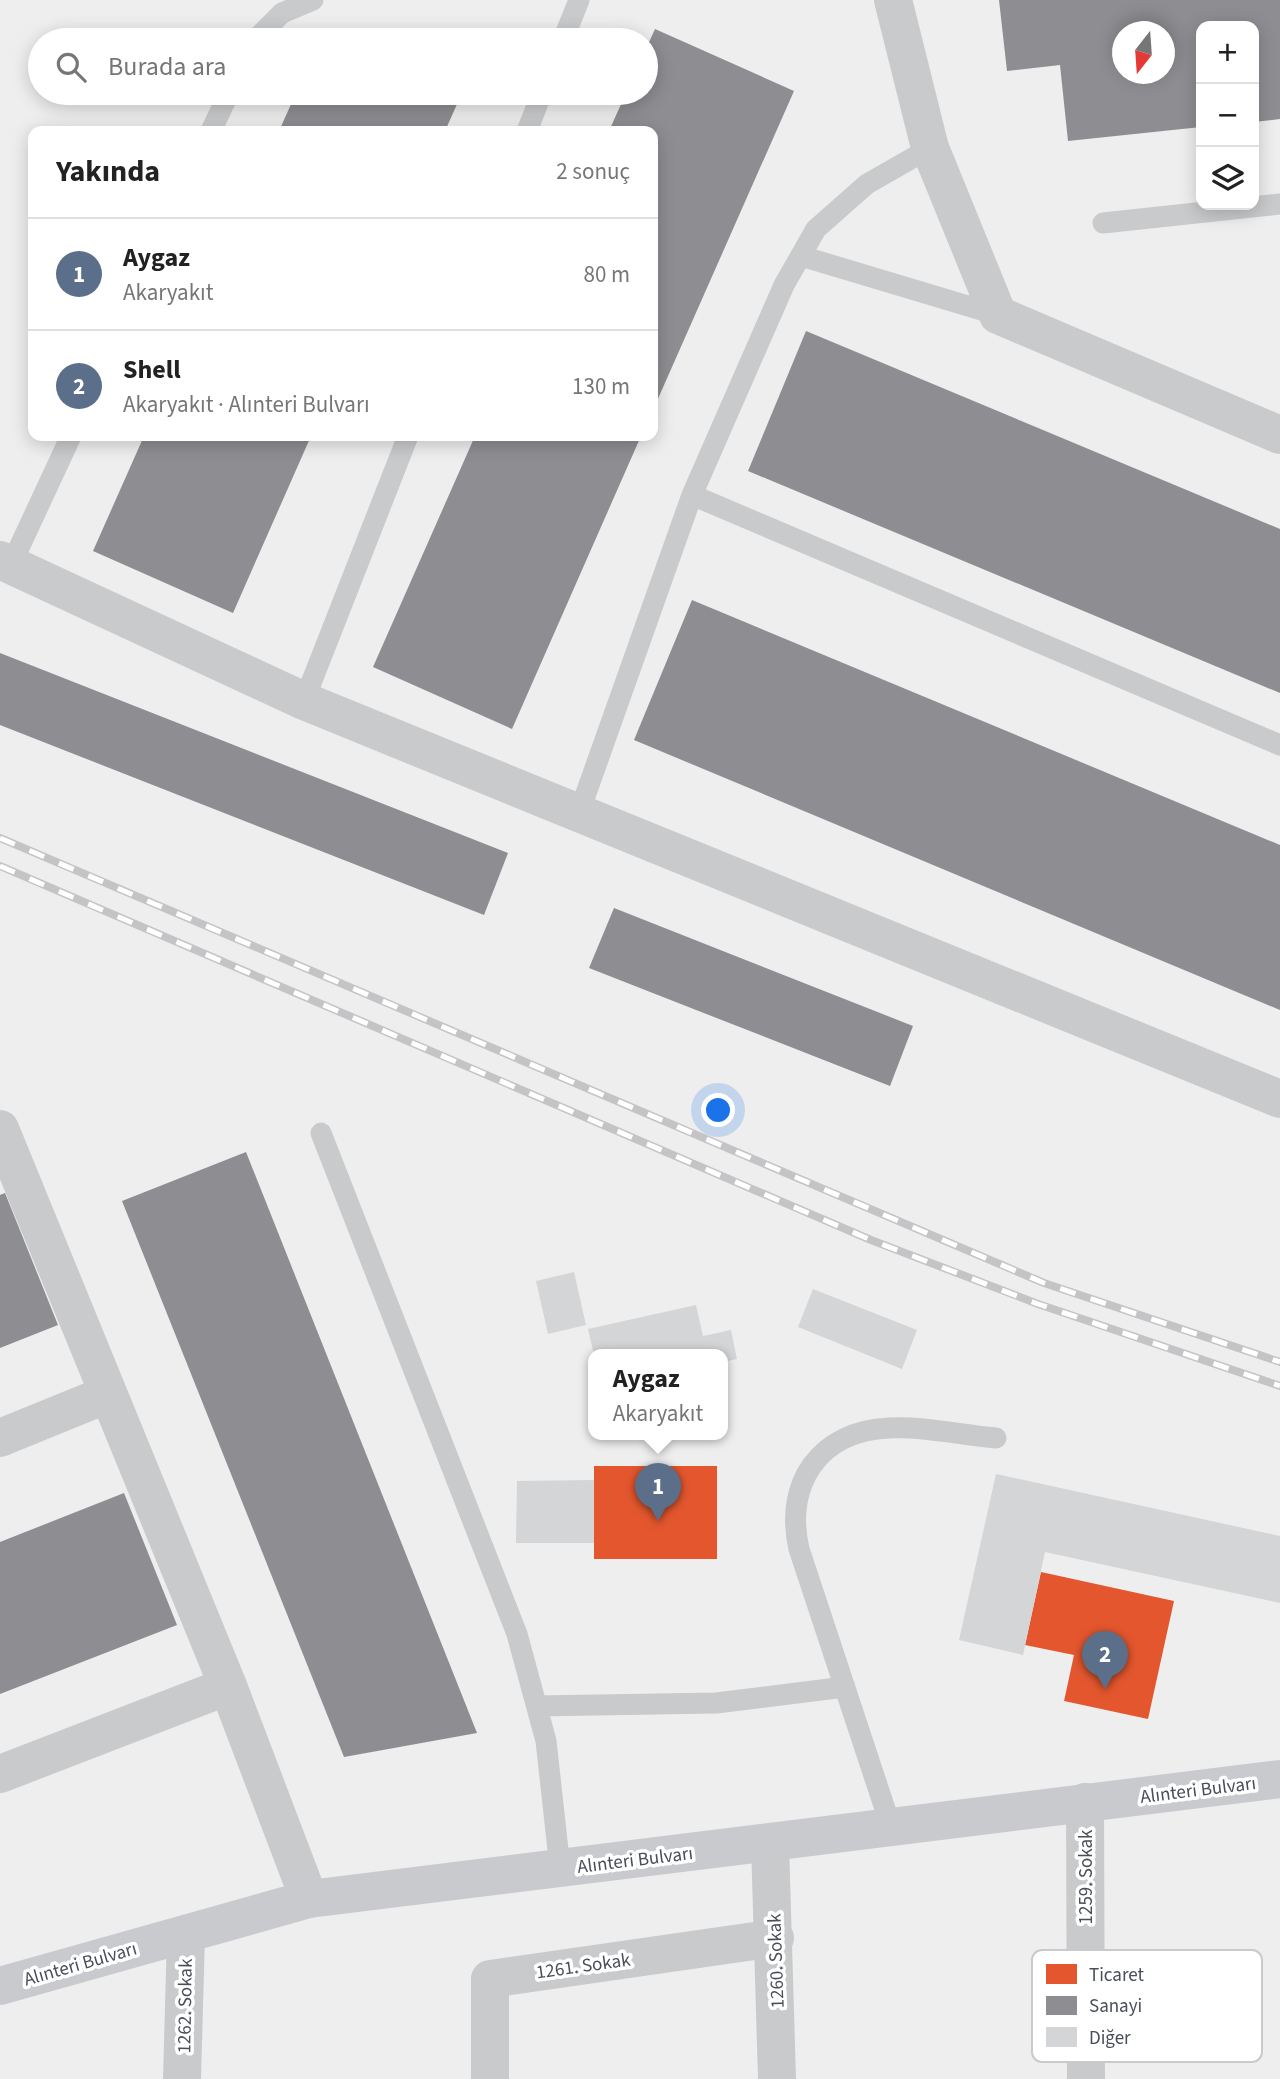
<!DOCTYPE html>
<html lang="tr">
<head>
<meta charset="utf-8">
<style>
  :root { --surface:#fff; --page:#f2f2f2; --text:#222; --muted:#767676; --line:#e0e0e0; --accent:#82878c }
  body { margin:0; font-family:"Source Sans 3",sans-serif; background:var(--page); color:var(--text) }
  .controls { position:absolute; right:21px; top:21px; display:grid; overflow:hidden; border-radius:14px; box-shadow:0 4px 18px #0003 }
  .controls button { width:63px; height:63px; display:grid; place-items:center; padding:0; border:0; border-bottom:2px solid var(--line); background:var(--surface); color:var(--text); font:35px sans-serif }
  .compass { position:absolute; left:1112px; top:21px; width:63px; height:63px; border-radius:50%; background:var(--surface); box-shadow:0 4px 18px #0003; rotate:197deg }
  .you { position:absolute; left:719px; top:1111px; width:24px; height:24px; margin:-18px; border:5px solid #fff; border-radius:50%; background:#1a73e8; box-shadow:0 0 0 10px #1a73e833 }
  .badge { display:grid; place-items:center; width:46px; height:46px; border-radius:50%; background:var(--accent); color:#fff; font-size:23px; font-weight:700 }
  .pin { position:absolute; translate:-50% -58px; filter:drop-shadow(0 2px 4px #0008) }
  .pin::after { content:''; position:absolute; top:37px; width:24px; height:21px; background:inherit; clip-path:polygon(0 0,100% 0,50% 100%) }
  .popup { position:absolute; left:588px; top:1349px; width:140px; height:91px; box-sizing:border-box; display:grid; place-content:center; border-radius:14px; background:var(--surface); filter:drop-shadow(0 2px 5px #0005); font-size:23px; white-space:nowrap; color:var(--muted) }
  .popup b { font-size:26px; color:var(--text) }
  .popup::after { content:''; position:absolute; left:50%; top:100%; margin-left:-14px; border:14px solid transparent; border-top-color:var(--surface) }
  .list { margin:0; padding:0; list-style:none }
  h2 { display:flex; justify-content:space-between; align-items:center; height:91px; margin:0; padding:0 28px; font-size:30px }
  h2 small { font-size:23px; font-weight:400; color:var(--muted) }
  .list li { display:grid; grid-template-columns:46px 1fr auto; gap:21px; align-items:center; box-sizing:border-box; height:112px; padding:0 28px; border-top:2px solid var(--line) }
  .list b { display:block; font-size:26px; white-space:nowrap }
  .list p { margin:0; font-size:23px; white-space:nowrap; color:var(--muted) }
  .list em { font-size:23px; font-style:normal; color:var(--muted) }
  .icon { flex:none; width:38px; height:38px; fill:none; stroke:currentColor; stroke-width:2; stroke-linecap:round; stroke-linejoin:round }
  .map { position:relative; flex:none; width:1280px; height:2079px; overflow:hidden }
  .search { position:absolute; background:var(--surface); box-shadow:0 4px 18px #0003; left:28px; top:28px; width:630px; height:77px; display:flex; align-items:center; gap:18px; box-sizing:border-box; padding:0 24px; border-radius:38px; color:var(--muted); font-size:26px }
  .panel { position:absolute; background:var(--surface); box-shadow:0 4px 18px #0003; left:28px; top:126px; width:630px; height:315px; border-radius:14px }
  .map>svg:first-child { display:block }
  .shops { fill:#e4572e }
  .industry { fill:#8d8d92; fill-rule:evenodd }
  .building { fill:#d4d5d7 }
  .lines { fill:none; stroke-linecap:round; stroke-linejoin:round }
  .lane { stroke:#c9cacc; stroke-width:21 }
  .street { stroke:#c9cacc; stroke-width:38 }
  .secondary { stroke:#c9cace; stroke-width:38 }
  .rail-casing { stroke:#c4c4c6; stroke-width:8 }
  .rail { stroke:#fff; stroke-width:5; stroke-dasharray:16; stroke-linecap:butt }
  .labels { text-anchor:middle; stroke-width:7; stroke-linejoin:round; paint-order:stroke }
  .street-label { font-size:19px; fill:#484f58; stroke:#fff }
  .key { fill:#fff; stroke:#c8cacd; stroke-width:2 }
  .key-label { font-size:19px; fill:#484f58 }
</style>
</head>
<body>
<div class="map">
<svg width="1280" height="2079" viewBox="0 0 1280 2079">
  <rect width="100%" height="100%" fill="#eee"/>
  <path class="shops" d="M594,1466H717V1559H594Z
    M1041,1572L1174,1601L1148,1719L1064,1701L1074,1655L1025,1645Z"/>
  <path class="industry" d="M999,0H1280V119L1254,122V26H1201V127L1068,141L1060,65L1007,71ZM1122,32H1164V74H1122Z
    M655,29L794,91L653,410V131H609L626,93H646V49Z
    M296,93H462L445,131H279Z
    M806,331L1280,529V693L748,471Z
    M144,436H311L233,613L93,551Z
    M475,436H641L512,729L373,667Z
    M692,600L1280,845V1010L634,740Z
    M0,653L508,853L484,915L0,725Z
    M614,908L913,1026L890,1086L589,968Z
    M246,1152L477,1733L344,1757L122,1201Z
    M5,1193L58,1325L0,1348V1195Z
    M124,1493L177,1625L0,1694V1542Z"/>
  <path class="building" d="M574,1272L586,1325L548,1334L536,1281Z
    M813,1289L917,1330L902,1369L798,1327Z
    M696,1305L703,1336L731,1330L737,1359L723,1362V1355H594L588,1329Z
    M996,1474L1280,1536V1603L1045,1552L1023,1655L959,1640Z
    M594,1480V1543H516L517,1481Z"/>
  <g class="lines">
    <path class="lane" d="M255,40L282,13L313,0
      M563,40L579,0
      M211,131L229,93
      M527,131L542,93
      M1103,223L1280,204
      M801,256L998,315
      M692,495L1280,745
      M11,565L71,436
      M304,701L408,436
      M579,813L692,495L784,285L816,229L867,184L930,148
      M321,1133L517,1634L546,1741L560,1868
      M537,1706L716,1703L845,1687
      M891,1827L799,1549C784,1484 819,1431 889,1428C923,1426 961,1435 996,1438"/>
    <path class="street" d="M893,0L930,148L998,315L1280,435
      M0,560L304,701L1280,1099
      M0,1129L228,1686L309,1899
      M0,1438L108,1394
      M0,1774L228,1686
      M1085,1802L1086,2079
      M770,1843L777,2079
      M182,2079L186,1934
      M490,2079V1979L775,1938"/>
    <path class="secondary" d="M0,1986L309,1899L1280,1779"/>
    <g class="rail-casing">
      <path id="rail" d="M0,838L1044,1283L1280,1362
        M0,866L871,1240L1038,1304L1280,1386"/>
    </g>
    <use href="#rail" class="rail"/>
  </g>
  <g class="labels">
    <g class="street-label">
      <text transform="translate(1198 1789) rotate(-7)" y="7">Alınteri Bulvarı</text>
      <text transform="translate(635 1859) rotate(-7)" y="7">Alınteri Bulvarı</text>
      <text transform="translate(1085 1877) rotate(-90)" y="7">1259. Sokak</text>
      <text transform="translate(775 1961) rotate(-92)" y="7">1260. Sokak</text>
      <text transform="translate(80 1963) rotate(-16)" y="7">Alınteri Bulvarı</text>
      <text transform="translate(583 1965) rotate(-8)" y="7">1261. Sokak</text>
      <text transform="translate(184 2006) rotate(-89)" y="7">1262. Sokak</text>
    </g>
  </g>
  <rect x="1032" y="1950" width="230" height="112" rx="10" class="key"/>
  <rect x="1046" y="1964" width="31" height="20" fill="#e4572e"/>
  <rect x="1046" y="1996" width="31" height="19" fill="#8d8d92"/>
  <rect x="1046" y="2027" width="31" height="20" fill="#d4d5d7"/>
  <g class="key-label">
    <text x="1089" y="1981">Ticaret</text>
    <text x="1089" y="2012">Sanayi</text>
    <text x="1089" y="2044">Diğer</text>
  </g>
</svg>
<div class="controls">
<button>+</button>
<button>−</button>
<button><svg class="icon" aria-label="layers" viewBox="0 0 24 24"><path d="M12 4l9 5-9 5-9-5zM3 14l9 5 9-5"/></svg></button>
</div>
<svg class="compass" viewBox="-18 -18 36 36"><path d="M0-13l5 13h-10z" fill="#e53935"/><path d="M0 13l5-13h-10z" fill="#767676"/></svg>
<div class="you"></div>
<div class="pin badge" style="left:658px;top:1521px;background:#5c6f8a">1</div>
<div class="popup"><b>Aygaz</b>Akaryakıt</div>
<div class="pin badge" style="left:1105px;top:1689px;background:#5c6f8a">2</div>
<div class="search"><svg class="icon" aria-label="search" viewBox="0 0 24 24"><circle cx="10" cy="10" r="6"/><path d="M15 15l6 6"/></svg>Burada ara</div>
<section class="panel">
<h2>Yakında<small>2 sonuç</small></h2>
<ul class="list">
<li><span class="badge" style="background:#5c6f8a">1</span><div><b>Aygaz</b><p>Akaryakıt</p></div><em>80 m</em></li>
<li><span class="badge" style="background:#5c6f8a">2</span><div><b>Shell</b><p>Akaryakıt · Alınteri Bulvarı</p></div><em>130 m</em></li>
</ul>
</section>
</div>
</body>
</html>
